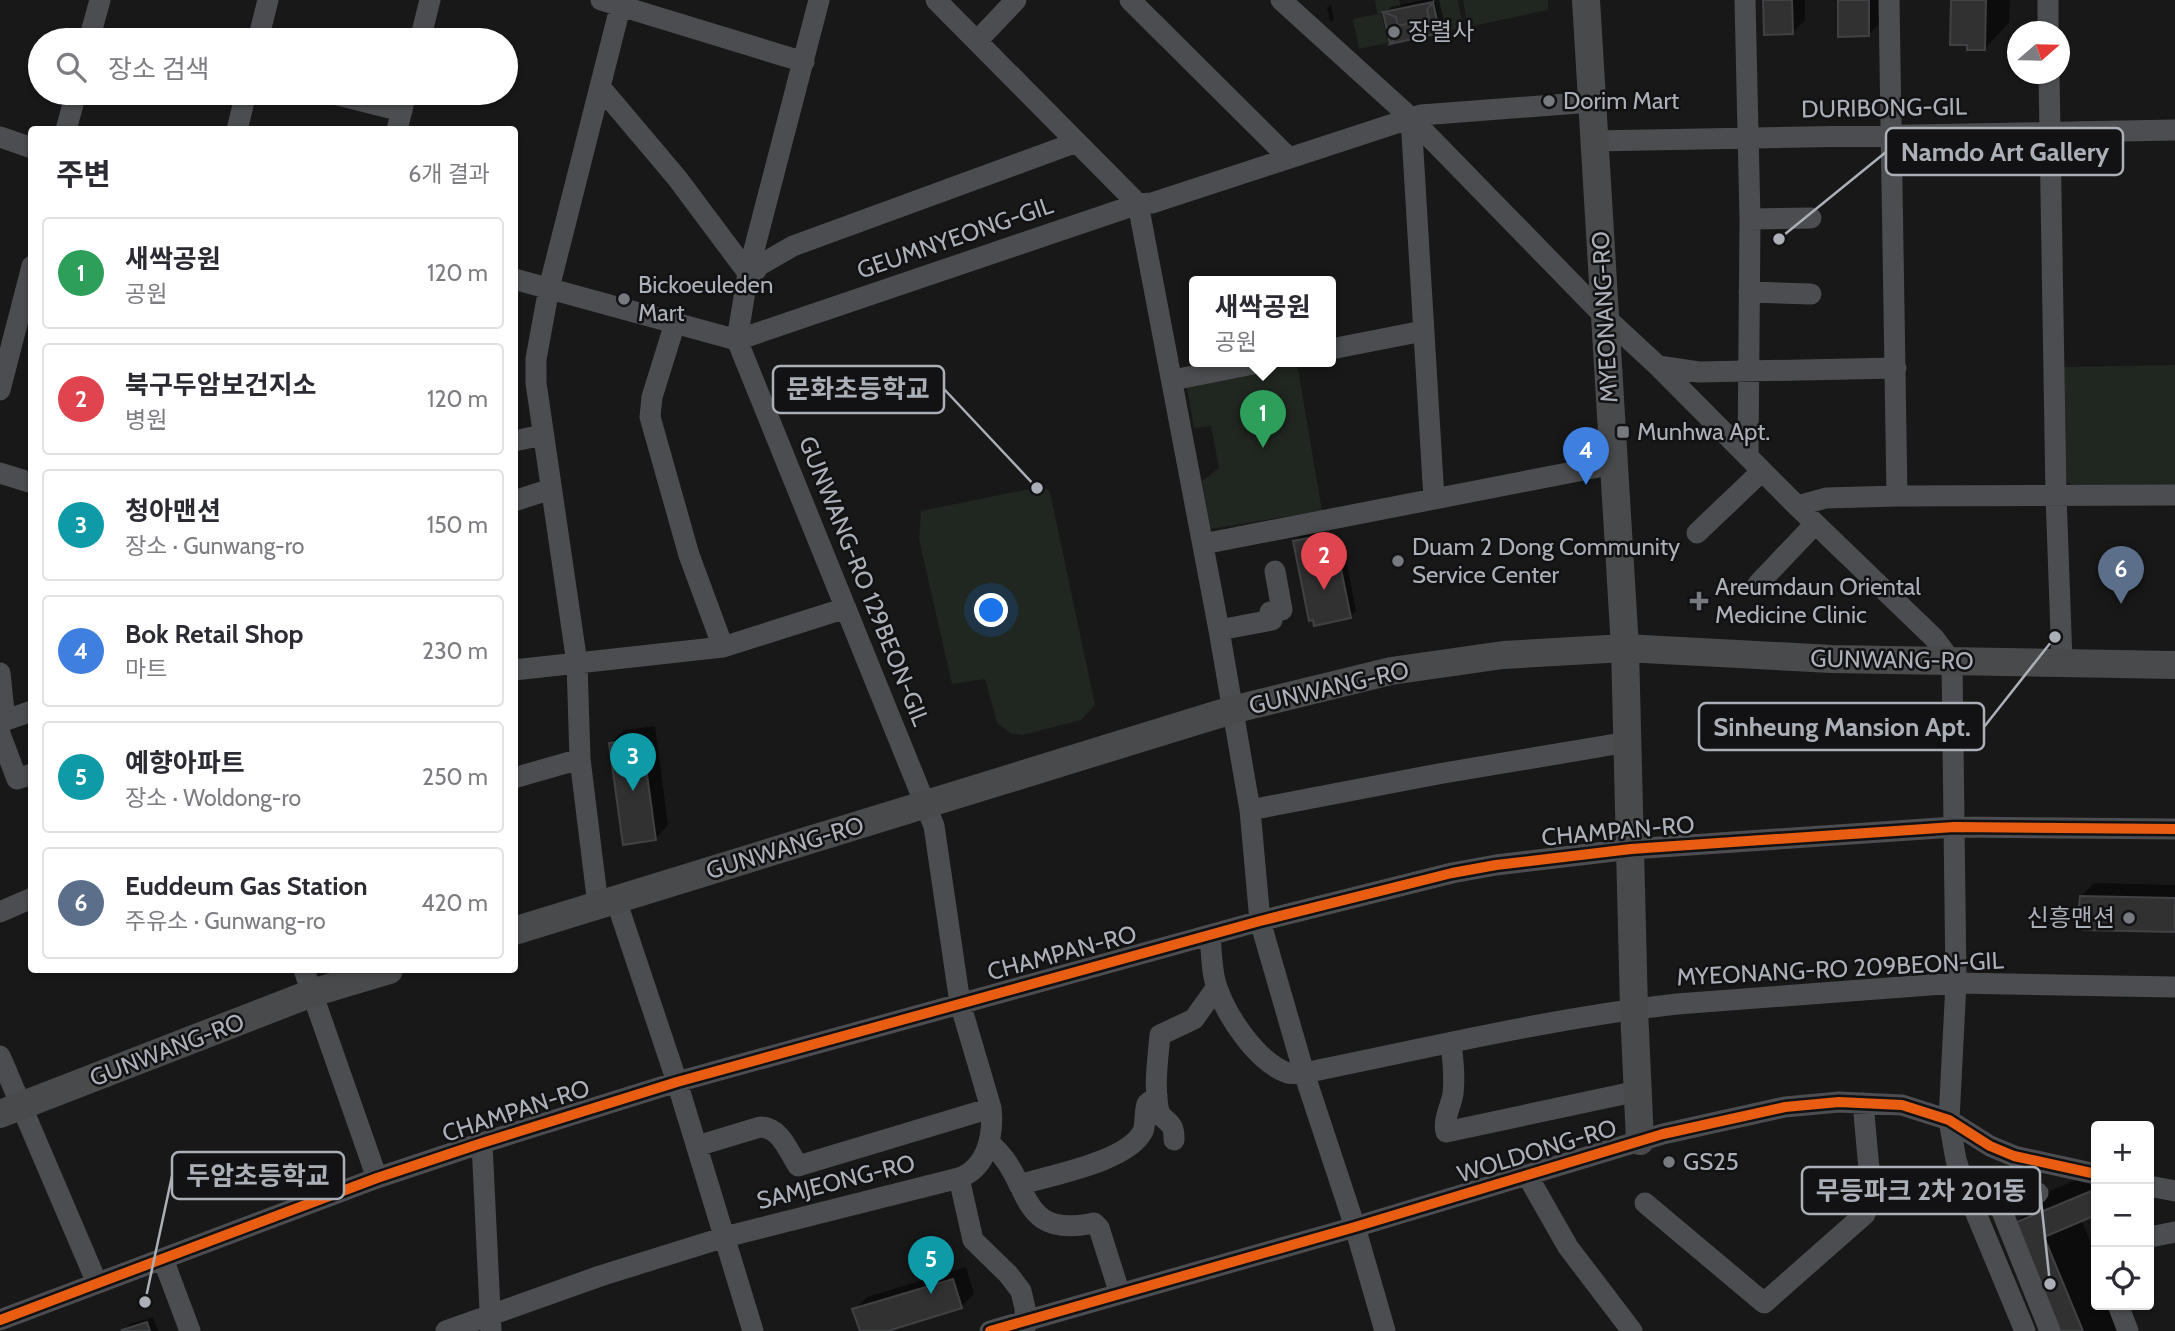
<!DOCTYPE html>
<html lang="ko">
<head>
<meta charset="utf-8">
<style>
  :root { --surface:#fff; --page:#f2f2f3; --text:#2b2b33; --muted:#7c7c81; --line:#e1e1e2; --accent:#777a80 }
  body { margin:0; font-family:Cabin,"Noto Sans KR",sans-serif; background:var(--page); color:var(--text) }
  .controls { position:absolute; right:21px; bottom:21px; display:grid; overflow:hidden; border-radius:7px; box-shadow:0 2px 5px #0004 }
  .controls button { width:63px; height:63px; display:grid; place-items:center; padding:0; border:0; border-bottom:2px solid var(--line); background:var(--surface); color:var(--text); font:35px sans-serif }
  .compass { position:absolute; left:2007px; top:21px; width:63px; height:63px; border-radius:50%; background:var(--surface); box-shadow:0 2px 5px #0004; rotate:70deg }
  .you { position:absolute; left:992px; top:611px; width:24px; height:24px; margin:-18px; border:5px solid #fff; border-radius:50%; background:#1a73e8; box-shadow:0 0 0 10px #1a73e833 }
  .badge { display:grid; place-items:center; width:46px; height:46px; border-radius:50%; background:var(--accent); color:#fff; font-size:23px; font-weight:700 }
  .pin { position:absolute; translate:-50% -58px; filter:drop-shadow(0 2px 4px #0008) }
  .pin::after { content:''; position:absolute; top:37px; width:24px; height:21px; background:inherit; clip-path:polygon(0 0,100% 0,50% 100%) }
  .popup { position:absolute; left:1189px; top:276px; width:147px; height:91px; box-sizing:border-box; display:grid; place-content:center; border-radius:7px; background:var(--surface); filter:drop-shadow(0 2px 5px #0005); font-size:23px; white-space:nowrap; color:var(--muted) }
  .popup b { font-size:26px; color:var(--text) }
  .popup::after { content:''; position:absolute; left:50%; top:100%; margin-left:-14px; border:14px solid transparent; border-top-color:var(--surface) }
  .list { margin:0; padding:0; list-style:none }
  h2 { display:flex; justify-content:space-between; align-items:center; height:91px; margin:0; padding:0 28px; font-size:30px }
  h2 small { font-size:23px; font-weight:400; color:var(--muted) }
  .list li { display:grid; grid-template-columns:46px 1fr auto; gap:21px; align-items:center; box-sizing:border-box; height:112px; margin:0 14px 14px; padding:0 14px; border:2px solid var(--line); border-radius:7px }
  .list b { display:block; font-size:26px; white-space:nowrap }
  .list p { margin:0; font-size:23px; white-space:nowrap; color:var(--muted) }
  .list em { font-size:23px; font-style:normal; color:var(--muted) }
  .icon { flex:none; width:38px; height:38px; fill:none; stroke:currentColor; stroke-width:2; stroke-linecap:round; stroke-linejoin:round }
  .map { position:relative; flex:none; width:2175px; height:1331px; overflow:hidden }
  .search { position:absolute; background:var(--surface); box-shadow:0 2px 5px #0004; left:28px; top:28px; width:490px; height:77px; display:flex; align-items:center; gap:18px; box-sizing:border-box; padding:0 24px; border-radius:38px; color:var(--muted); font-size:26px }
  .panel { position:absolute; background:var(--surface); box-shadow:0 2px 5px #0004; left:28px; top:126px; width:490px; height:847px; border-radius:7px }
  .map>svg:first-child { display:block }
  .green { fill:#202620 }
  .shadow { fill:#0007 }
  .building { fill:#313132; stroke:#404144; stroke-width:2 }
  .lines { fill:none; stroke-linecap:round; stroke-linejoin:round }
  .minor { stroke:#4c4d50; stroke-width:21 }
  .major { stroke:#494a4c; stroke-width:28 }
  .cycleway-casing { stroke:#121214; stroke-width:15 }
  .cycleway { stroke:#e95d12; stroke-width:10 }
  .poi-dot { fill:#777a80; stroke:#121214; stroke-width:2.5 }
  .labels { text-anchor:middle; stroke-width:5; stroke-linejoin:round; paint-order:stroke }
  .poi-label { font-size:24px; fill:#aaafb8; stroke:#121214; text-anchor:start }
  .street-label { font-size:24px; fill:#aaafb8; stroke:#121214 }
  .leader { fill:none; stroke:#aaafb8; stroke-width:2.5 }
  .callout-dot { fill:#aaafb8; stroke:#121214; stroke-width:2.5 }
  .callout { fill:#121214; stroke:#aaafb8; stroke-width:2.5 }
  .callout-label { font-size:26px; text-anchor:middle; font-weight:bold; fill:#aaafb8 }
</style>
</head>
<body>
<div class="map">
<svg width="2175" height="1331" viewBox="0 0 2175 1331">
  <rect width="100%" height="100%" fill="#181818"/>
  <path class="green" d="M1375,0H1399L1401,7L1381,11L1388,43L1359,49L1353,19L1377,14Z
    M1435,0H1458L1463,28L1442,32Z
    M1463,0H1548V10L1468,27Z
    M1297,363L1322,511L1210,529L1202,481L1219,468L1211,426L1194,428L1186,382Z
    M2175,365V485L2075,488L2061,476L2059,367Z
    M1044,486L1050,492L1095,705L1081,720L1023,735L1012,734L997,723L985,679L952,684L919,539L921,511Z"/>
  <path class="shadow" d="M1423,0H1439L1445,26L1439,32L1385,13L1391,7Z
    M1764,0H1805V20L1792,33Z
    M1839,0H1881V22L1868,35Z
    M1952,0H2010L2009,23L1985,48Z
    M1331,5L1334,20L1330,22L1327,7Z
    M1323,531L1329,557L1345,554L1356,611L1350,617L1295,542L1301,536Z
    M655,726L668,825L656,838L611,743L624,730Z
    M2094,883L2175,885V930L2086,906L2081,896Z
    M2096,1172V1213L2081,1219L2096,1256V1305H2116L2127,1331H2058L2014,1225L2045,1193Z
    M966,1267L974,1294L961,1307L882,1331H862L854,1310L867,1297Z
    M153,1317L158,1331H124L130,1324Z"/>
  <path class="building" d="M1763,0H1792L1793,34L1764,35Z
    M1838,0H1869V36L1838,37Z
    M1951,0H1986L1985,50H1967V45H1950Z
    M1433,2L1440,33L1390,44L1383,12Z
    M1433,2L1438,27L1440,33L1430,27L1427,10Z
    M1433,2L1427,10L1429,18L1398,26L1396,17L1383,12Z
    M1383,12L1396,17L1398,26L1399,34L1390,44Z
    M1429,18L1430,27L1440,33L1390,44L1399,34L1398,26Z
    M1318,536L1323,562L1339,559L1351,618L1314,626L1313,620L1309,621L1293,541Z
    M642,738L656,840L623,845L609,743Z
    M2080,896L2175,898V932L2083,930L2084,907H2079Z
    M2096,1189V1215L2044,1237L2083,1331H2056L2012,1224Z
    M953,1279L962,1308L888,1331H860L852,1309Z
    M147,1322L150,1331H123L122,1330Z"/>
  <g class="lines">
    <path class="minor" d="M601,0L804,62
      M936,0L1138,204L1219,630L1250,810L1260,921L1304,1073L1355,1227L1385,1331
      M1130,0L1289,158
      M1281,0L1411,118L1605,317L1658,366L1797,506L1934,638L1952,662L1956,983L1949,1120L1956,1160L1965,1187L2025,1331
      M1745,0L1750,219L1748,457
      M1889,0L1897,496
      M2048,0V32
      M89,40L100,0
      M258,40L268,0
      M420,40L430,0
      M978,40L1016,0
      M2049,74L2056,495L2062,661
      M601,88L677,178L748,273
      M330,93L402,111
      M1411,118L1434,499
      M66,130L76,93
      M237,130L246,93
      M397,130L406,93
      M0,137L32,148
      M1594,141L2175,130
      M1750,219L1811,218
      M514,279L737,340L1138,204L1152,203L1421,115L1592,102
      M747,281L760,265L793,246L1077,142
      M1749,292L1811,294
      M675,323L652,397L650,417L689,555L723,647
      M737,340L748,273L819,0
      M1331,349L1423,331
      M1658,366L1699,372L1896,368
      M1173,380L1263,362
      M0,390L32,266
      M514,441L543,435
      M0,473L32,483
      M514,501L551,489
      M1797,506L1826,498L1897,496L2175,495
      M1697,533L1762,471
      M1203,544L1614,464
      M1758,584L1815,524
      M1219,630L1272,620L1270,612L1282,610L1275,571
      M514,670L723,647L846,608
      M0,673L5,721
      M0,722L32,711
      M0,734L17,779L32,774
      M514,778L580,759
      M1250,810L1438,774L1628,742
      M616,900L677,1082L753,1331
      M598,905L580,759L577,663L536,383V359L549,288L622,0
      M0,912L32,898
      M1210,936C1212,953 1211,974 1218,990C1228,1018 1258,1063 1288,1073C1292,1074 1299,1073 1304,1073C1428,1048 1552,1018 1677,1004L1956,983L2175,987
      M304,970L377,1178
      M1451,1043C1453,1060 1455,1076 1453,1094C1451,1106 1443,1119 1446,1132L1638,1091
      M0,1056L97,1283
      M1174,1140C1175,1117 1161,1124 1158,1107C1154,1084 1158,1058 1160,1035L1194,1019L1216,988
      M482,1143L491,1331
      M989,1143C1034,1178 1014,1240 1094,1223L1099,1228L1120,1294
      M697,1146L760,1127C780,1127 788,1150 798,1166L991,1108
      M1527,1175L1568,1247L1632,1331
      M959,1178L973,1240L1008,1274L1021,1291L1025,1308V1331
      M1019,1185C1050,1175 1128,1162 1143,1131C1146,1124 1144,1113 1147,1104L1157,1096
      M2149,1186L2175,1191
      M2038,1193L2001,1209L2050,1331
      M1645,1203L1764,1303L1865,1214L1871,1191L1863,1103
      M2150,1237L2175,1232
      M163,1259L190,1331
      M2118,1305L2128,1331
      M0,1320L377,1178L482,1143L677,1082L1260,921L1452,873L1496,865L1631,849L1954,827L2175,829
      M446,1331L600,1276L725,1237L959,1178C987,1168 994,1135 991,1108L960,1003L934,826L737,340
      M990,1331L1355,1227L1663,1134L1785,1107L1839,1102L1902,1105L1949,1120L1990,1146L2014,1156L2096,1174"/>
    <path class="major" d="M1586,0L1625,648L1634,1009L1640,1141
      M514,931L1232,710L1391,671L1503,655L1625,648L1832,659L2175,665
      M0,1114L312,993L389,970"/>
    <g class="cycleway-casing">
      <path id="cycleway" d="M0,1320L377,1178L482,1143L677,1082L1260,921L1452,873L1496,865L1631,849L1954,827L2175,829
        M990,1331L1355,1227L1663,1134L1785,1107L1839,1102L1902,1105L1949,1120L1990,1146L2014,1156L2096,1174"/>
    </g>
    <use href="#cycleway" class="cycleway"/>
  </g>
  <g class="poi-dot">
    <circle cx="1394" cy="32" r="7"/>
    <circle cx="1549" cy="101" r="7"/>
    <circle cx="624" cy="299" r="7"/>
    <rect x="1616" y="425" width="14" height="14" rx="3.5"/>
    <circle cx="1398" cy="561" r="7"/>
    <path d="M1695.5 590.5h7v7h7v7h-7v7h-7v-7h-7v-7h7z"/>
    <circle cx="2129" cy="918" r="7"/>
    <circle cx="1669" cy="1162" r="7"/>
  </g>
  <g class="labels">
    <g class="poi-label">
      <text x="1408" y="40">장렬사</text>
      <text x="1563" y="109">Dorim Mart</text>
      <text x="638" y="293">Bickoeuleden<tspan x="638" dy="28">Mart</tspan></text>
      <text x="1637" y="440">Munhwa Apt.</text>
      <text x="1412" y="555">Duam 2 Dong Community<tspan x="1412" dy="28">Service Center</tspan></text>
      <text x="1715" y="595">Areumdaun Oriental<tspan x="1715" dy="28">Medicine Clinic</tspan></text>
      <text x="2115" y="926" text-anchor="end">신흥맨션</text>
      <text x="1683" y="1170">GS25</text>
    </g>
    <g class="street-label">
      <text transform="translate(1884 108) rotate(-1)" y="8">DURIBONG-GIL</text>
      <text transform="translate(955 238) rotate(-19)" y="8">GEUMNYEONG-GIL</text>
      <text transform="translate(1605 317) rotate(-93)" y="8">MYEONANG-RO</text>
      <text transform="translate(864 581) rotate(68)" y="8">GUNWANG-RO 129BEON-GIL</text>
      <text transform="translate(1892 660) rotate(1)" y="8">GUNWANG-RO</text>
      <text transform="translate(1329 688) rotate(-13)" y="8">GUNWANG-RO</text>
      <text transform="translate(1618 831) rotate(-5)" y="8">CHAMPAN-RO</text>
      <text transform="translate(785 848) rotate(-17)" y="8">GUNWANG-RO</text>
      <text transform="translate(1062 953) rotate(-15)" y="8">CHAMPAN-RO</text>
      <text transform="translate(1840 969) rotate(-3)" y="8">MYEONANG-RO 209BEON-GIL</text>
      <text transform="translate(167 1050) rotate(-21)" y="8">GUNWANG-RO</text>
      <text transform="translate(516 1111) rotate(-18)" y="8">CHAMPAN-RO</text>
      <text transform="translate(1537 1151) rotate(-17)" y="8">WOLDONG-RO</text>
      <text transform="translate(836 1182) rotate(-14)" y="8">SAMJEONG-RO</text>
    </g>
  </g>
  <path class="leader" d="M1779 239L1886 152M1037 488L944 389M2055 637L1984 727M145 1302L172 1176M2050 1284L2040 1191"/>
  <g class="callout-dot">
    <circle cx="1779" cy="239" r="7"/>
    <circle cx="1037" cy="488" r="7"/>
    <circle cx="2055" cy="637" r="7"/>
    <circle cx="145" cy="1302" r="7"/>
    <circle cx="2050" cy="1284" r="7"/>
  </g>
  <g class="callout">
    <rect x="1886" y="128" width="237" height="47" rx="7"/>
    <rect x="773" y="366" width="171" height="47" rx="7"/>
    <rect x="1699" y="703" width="285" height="47" rx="7"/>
    <rect x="172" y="1152" width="172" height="47" rx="7"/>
    <rect x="1802" y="1167" width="238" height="47" rx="7"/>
  </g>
  <g class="callout-label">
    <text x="2005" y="161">Namdo Art Gallery</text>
    <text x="858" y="398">문화초등학교</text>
    <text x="1842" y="736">Sinheung Mansion Apt.</text>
    <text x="258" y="1185">두암초등학교</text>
    <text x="1921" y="1200">무등파크 2차 201동</text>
  </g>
</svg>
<div class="controls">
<button>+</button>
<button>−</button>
<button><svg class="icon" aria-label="locate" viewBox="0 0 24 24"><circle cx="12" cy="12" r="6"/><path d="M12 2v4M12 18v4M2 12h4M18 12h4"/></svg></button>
</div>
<svg class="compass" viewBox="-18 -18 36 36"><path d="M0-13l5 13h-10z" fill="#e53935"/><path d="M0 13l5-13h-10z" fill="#7c7c81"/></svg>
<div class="you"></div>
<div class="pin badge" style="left:1263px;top:448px;background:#2e9e5b">1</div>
<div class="popup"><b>새싹공원</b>공원</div>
<div class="pin badge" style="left:1324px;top:590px;background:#e0444e">2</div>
<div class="pin badge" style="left:633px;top:791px;background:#0f9aa8">3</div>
<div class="pin badge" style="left:1586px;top:485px;background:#3f7fe0">4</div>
<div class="pin badge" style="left:931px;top:1294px;background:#0f9aa8">5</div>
<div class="pin badge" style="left:2121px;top:604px;background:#5c6f8a">6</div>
<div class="search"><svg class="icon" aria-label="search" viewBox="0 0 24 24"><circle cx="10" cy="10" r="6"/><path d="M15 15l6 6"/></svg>장소 검색</div>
<section class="panel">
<h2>주변<small>6개 결과</small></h2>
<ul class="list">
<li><span class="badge" style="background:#2e9e5b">1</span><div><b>새싹공원</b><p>공원</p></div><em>120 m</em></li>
<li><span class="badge" style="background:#e0444e">2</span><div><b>북구두암보건지소</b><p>병원</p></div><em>120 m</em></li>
<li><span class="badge" style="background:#0f9aa8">3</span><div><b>청아맨션</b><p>장소 · Gunwang-ro</p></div><em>150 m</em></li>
<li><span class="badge" style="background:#3f7fe0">4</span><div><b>Bok Retail Shop</b><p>마트</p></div><em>230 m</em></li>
<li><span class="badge" style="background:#0f9aa8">5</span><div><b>예향아파트</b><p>장소 · Woldong-ro</p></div><em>250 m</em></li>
<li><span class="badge" style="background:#5c6f8a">6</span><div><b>Euddeum Gas Station</b><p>주유소 · Gunwang-ro</p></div><em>420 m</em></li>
</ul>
</section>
</div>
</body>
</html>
